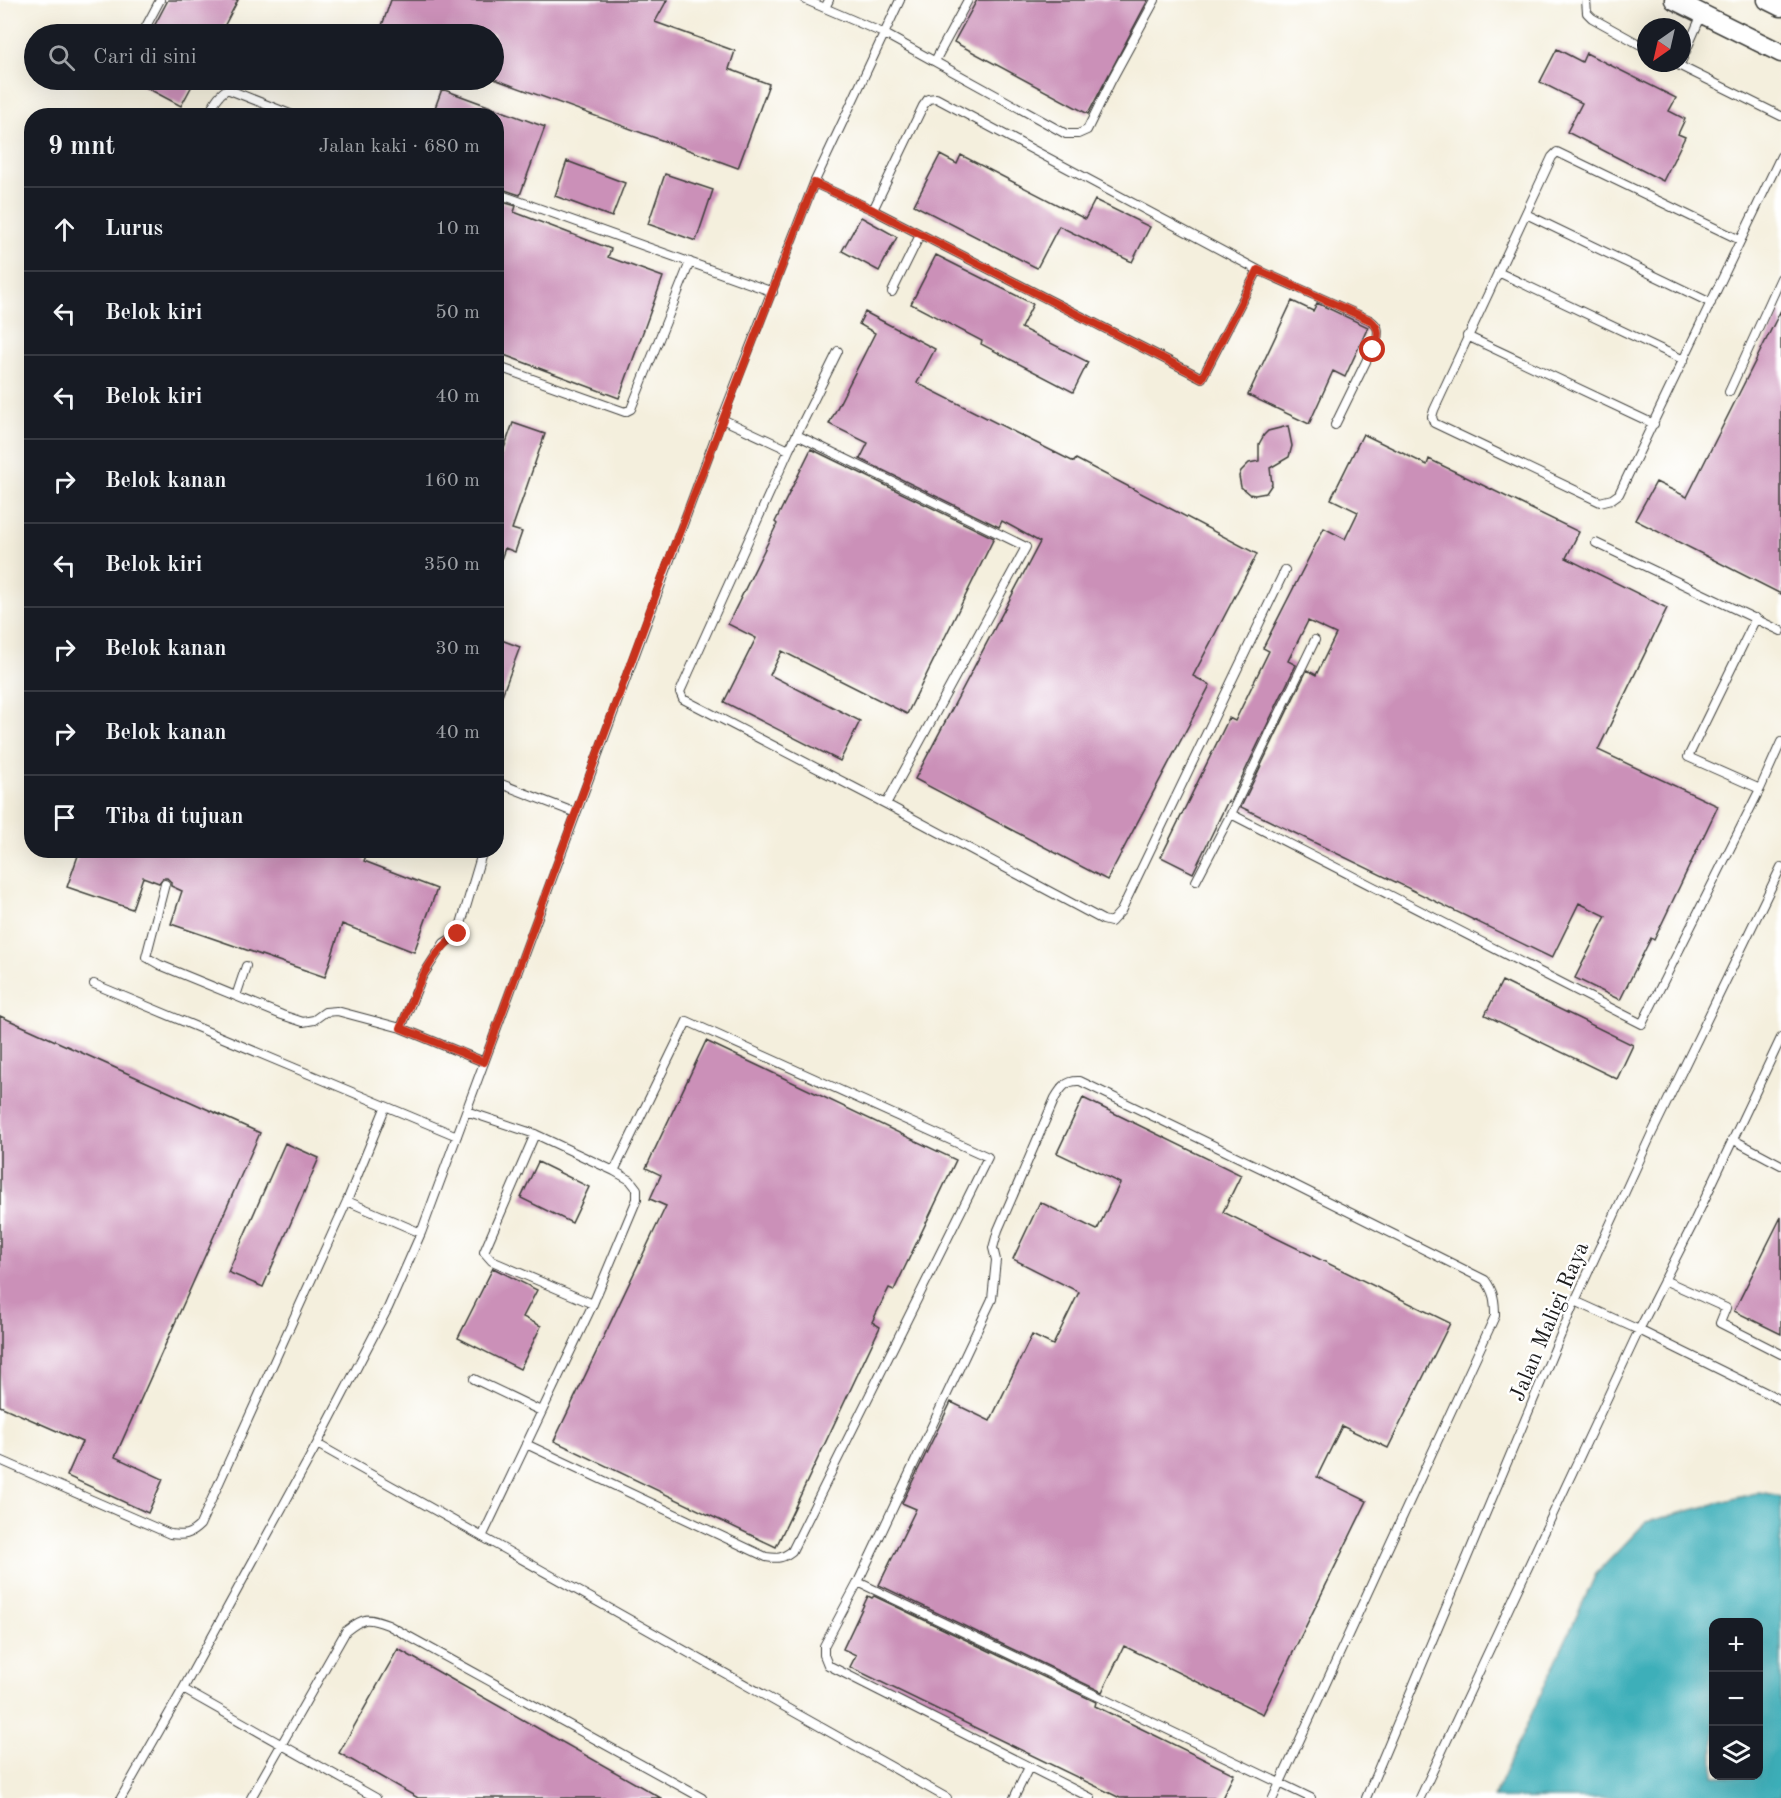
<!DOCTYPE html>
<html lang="id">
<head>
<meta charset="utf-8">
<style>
  :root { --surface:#171b24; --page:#242831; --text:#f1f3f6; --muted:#9ea1a6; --line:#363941 }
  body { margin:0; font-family:"Old Standard TT",serif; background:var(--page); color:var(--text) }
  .controls { position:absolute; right:18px; bottom:18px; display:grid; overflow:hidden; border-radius:12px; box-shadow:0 6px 24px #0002 }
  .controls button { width:54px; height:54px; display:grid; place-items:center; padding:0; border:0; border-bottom:2px solid var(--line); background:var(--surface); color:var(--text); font:30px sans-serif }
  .compass { position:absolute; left:1637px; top:18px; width:54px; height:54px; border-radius:50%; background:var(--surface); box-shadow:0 6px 24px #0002; rotate:214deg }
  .stop { position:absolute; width:18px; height:18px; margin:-14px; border:4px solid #c8321e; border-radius:50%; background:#fff }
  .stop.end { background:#c8321e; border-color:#fff; box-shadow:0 2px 6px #0008 }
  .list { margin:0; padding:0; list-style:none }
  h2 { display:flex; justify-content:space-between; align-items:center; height:78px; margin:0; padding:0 24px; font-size:26px }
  h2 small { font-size:20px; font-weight:400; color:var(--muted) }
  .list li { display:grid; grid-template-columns:39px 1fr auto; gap:18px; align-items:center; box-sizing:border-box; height:84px; padding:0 24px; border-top:2px solid var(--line) }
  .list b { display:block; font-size:22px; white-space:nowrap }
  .list em { font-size:20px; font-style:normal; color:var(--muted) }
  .icon { flex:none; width:33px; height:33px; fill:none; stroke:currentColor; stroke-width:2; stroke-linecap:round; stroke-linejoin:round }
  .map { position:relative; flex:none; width:1781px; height:1798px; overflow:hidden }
  .search { position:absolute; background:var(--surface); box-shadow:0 6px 24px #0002; left:24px; top:24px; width:480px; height:66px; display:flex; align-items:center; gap:15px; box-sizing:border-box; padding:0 21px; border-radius:33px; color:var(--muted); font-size:22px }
  .panel { position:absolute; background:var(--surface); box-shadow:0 6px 24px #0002; left:24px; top:108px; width:480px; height:750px; border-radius:24px }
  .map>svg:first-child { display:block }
  .water { fill:#3eafb9; stroke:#2d666a; stroke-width:1.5; fill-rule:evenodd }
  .building { fill:#cb90b8 }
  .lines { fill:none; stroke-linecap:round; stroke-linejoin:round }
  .service-casing { stroke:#3c3c39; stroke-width:10 }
  .tertiary-casing { stroke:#3c3c39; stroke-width:21 }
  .service { stroke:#fff; stroke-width:8 }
  .tertiary { stroke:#fff; stroke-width:18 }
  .route { stroke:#c8321e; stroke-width:8 }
  .labels { text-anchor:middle; stroke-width:5; stroke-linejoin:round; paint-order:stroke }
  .street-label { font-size:22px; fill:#1c1c1c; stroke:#fff }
</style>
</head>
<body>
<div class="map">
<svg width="1781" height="1798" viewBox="0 0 1781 1798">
  <rect width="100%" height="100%" fill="#fff"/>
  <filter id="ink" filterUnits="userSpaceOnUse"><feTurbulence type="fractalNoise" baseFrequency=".0167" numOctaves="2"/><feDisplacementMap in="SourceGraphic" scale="12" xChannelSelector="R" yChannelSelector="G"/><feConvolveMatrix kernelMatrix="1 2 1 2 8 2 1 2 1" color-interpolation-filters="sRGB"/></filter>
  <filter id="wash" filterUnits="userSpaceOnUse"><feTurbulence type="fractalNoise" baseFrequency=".008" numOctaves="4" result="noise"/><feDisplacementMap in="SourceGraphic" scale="24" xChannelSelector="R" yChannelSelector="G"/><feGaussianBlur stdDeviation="1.35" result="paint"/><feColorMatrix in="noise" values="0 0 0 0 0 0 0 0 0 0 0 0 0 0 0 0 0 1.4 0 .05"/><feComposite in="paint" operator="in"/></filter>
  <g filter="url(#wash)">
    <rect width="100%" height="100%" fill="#f4efdd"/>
    <path class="water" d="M1759,1492L1781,1496V1798H1493L1596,1574L1646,1522ZM1714,1622H1758V1776H1714Z"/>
    <g id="blocks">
      <path class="building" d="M168,0H238L220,34H150Z
        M391,0H667L655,22L735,51L729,69L769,84L738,168L494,79V34H379Z
        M977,0H1148L1088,114L954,42Z
        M1557,49L1582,62L1586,53L1676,98L1669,111L1685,119L1678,134L1685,137L1663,181L1567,132L1582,103L1540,82Z
        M132,80H195L181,106Z
        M442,89L545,127L520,195L496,187V116H432Z
        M940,155L957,164L961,155L1085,219L1095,200L1150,227L1132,262L1059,226L1037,268L914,205Z
        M567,161L625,183L612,217L555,196Z
        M665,174L713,190L696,241L648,224Z
        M496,200L516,206L514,212L611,249L608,257L663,277L619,398L496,352Z
        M861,217L897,237L879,271L842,251Z
        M936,255L1033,304L1021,328L1088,362L1073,392L981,344L982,341L911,304Z
        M1292,301L1313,311L1317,303L1368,327L1345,377L1333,371L1309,424L1248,395Z
        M1781,310V594L1635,520L1656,482L1687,497Z
        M865,312L935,349L917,383L1074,462L1076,459L1257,554L1193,676L1210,685L1107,880L915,779L1040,542L1002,521L999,527L860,459L868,443L829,424L875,333L859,324Z
        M513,423L545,434L512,529L522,532L515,552L505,548L499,565H496V471Z
        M1288,426L1292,446L1289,457L1270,468L1272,484L1266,493L1255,495L1249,494L1241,487L1239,476L1241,471L1249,463L1259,461V444L1264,435L1268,431Z
        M1363,434L1427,465L1429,459L1579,532L1566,558L1667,608L1598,750L1718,806L1654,940L1651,938L1620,1000L1575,978L1606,916L1579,903L1552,958L1241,807L1307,670L1316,675L1336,634L1308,621L1288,661L1296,665L1230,802L1228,801L1193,873L1161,857L1229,718L1235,721L1269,651L1263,648L1324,528L1345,539L1358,512L1331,499Z
        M811,449L994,538L907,714L782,651L770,675L860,721L840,761L724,702L756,638L728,624L777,524L775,522Z
        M496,638L520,647L498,706H496Z
        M80,850H368L364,861L437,889L414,952L342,924L325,977L171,924L182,891L171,886V882L167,878H163L159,883L143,877L132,909L67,887Z
        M1502,981L1633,1045L1617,1079L1485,1015Z
        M0,1016L260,1133L115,1457L163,1479L148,1513L67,1476L82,1442L0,1406Z
        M706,1041L956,1160L894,1290L889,1288L872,1322L880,1327L776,1547L554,1441L666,1206L650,1199L661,1175L646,1168Z
        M1083,1098L1241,1175L1223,1212L1450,1323L1388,1448L1342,1426L1317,1477L1367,1501L1263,1714L1124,1646L1102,1692L879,1585L916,1509L902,1503L951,1402L990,1421L1032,1335L1053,1345L1079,1292L1013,1259L1040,1202L1097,1230L1120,1183L1057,1153Z
        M285,1143L319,1158L263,1287L228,1272Z
        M538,1162L589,1187L572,1223L521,1198Z
        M1781,1217V1334L1734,1311Z
        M493,1268L537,1290L523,1317L541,1326L520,1369L458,1338Z
        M868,1596L872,1598L874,1596L1096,1702L1095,1706L1234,1774L1222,1798H1120L850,1667L856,1655L843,1649Z
        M398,1649L661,1798H418L339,1753Z"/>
    </g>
  </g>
  <g filter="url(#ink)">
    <use href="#blocks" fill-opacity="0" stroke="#3c3c39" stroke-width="1.5"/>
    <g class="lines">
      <g class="service-casing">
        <path id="service" d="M806,0L883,33L1066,134H1078L1087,130L1112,79L1155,0
          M1586,0L1587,13L1592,18L1646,48
          M825,8L829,0
          M142,34L160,0
          M1682,60L1702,14
          M935,61L968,0
          M1674,63L1781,116
          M209,116C213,104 217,96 227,89L295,116
          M814,183L873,210L1202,378L1258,270L936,98L928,99L923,106L873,210
          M496,193L773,292
          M1526,214L1711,303
          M1740,240L1557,152L1552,157L1434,410L1432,417L1434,423L1600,502L1612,499L1619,494L1781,156
          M1258,270L1370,320C1378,326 1379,329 1377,339L1335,425
          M1498,272L1684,360
          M892,292L920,235
          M1467,336L1654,424
          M838,351L789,450L684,683L680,692L683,699L886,804L1103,920L1111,922L1121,911L1285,570
          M496,366L625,412L631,409L690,262
          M1729,392L1781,278
          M722,419L789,450
          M797,435L1026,547L886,804
          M1596,543L1781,631
          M496,782L576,813
          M1760,789L1781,742
          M1231,814L1642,1024L1760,789L1688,757L1756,618
          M1196,881L1231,814L1315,640
          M165,884L146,957L160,965L282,1015L303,1022L314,1020L325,1012L337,1011L401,1028L484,1062
          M94,984L457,1136
          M236,996L246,966
          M401,1028L422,977L444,943L458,934L483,850
          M466,1111L535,1134L614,1171L630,1180L637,1189V1199L593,1304L482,1537
          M535,1134L484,1252L492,1261L593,1304
          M1732,1139L1781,1165
          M347,1201L421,1233
          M1664,1280L1726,1308L1720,1323L1781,1354
          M1575,1301L1639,1330L1781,1400
          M474,1379L541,1411
          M317,1444L947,1798
          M526,1444L766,1557C778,1559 783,1558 792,1551L988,1157L687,1021L614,1171
          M0,1460L170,1534C184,1536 190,1535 200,1525L347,1201L385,1108
          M858,1582L1311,1798
          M183,1689L376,1798
          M121,1798L183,1689L317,1444L388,1308L421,1233L722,419L814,183L900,0
          M251,1798L346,1631C364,1617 367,1617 388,1625L702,1798
          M1014,1798L1029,1767
          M1091,1798L828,1665L824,1655V1646L858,1582L992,1299L996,1260L993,1248L998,1230L1055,1098C1061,1088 1066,1080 1080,1081L1277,1176L1485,1280C1494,1292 1495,1301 1495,1316L1273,1798
          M1366,1798L1575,1301L1652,1133L1781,867
          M1420,1798L1639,1330L1692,1226L1781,1038"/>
      </g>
      <g class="tertiary-casing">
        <path id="tertiary" d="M1674,0L1781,53
          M1767,0L1781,7"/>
      </g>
      <use href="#service" class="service"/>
      <use href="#tertiary" class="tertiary"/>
    </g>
  </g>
  <g class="lines" filter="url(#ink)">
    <path class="route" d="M458,934C427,955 414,994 401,1028L484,1062L663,575L814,183L873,210L1202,378L1258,270L1370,320C1382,329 1378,338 1373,350"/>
  </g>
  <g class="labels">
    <g class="street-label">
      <text transform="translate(1548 1321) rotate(-67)" y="8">Jalan Maligi Raya</text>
    </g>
  </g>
</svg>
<div class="controls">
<button>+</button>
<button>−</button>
<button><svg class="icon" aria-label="layers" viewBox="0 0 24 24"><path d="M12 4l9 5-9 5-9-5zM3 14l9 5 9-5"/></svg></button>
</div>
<svg class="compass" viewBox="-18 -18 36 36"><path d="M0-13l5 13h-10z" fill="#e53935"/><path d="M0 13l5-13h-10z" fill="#9ea1a6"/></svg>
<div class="stop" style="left:1373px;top:350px"></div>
<div class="stop end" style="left:458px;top:934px"></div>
<div class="search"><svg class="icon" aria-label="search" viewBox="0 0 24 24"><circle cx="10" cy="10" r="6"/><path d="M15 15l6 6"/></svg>Cari di sini</div>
<section class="panel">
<h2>9 mnt<small>Jalan kaki · 680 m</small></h2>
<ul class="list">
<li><svg class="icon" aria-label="ahead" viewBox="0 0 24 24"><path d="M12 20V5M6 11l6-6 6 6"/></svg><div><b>Lurus</b></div><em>10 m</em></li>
<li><svg class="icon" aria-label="left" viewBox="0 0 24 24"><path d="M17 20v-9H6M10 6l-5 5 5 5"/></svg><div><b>Belok kiri</b></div><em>50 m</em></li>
<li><svg class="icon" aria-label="left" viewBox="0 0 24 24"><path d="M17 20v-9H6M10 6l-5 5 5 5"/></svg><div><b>Belok kiri</b></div><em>40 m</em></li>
<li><svg class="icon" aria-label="right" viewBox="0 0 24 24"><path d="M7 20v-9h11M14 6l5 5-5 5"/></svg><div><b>Belok kanan</b></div><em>160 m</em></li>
<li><svg class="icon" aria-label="left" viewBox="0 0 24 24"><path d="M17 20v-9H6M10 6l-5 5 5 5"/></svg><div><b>Belok kiri</b></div><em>350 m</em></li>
<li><svg class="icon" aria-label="right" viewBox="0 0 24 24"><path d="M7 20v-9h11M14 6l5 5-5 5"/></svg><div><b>Belok kanan</b></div><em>30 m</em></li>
<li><svg class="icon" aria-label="right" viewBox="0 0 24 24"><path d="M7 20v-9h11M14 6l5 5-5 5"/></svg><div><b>Belok kanan</b></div><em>40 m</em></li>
<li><svg class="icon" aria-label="arrive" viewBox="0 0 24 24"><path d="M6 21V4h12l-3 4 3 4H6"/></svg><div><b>Tiba di tujuan</b></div></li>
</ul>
</section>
</div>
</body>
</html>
